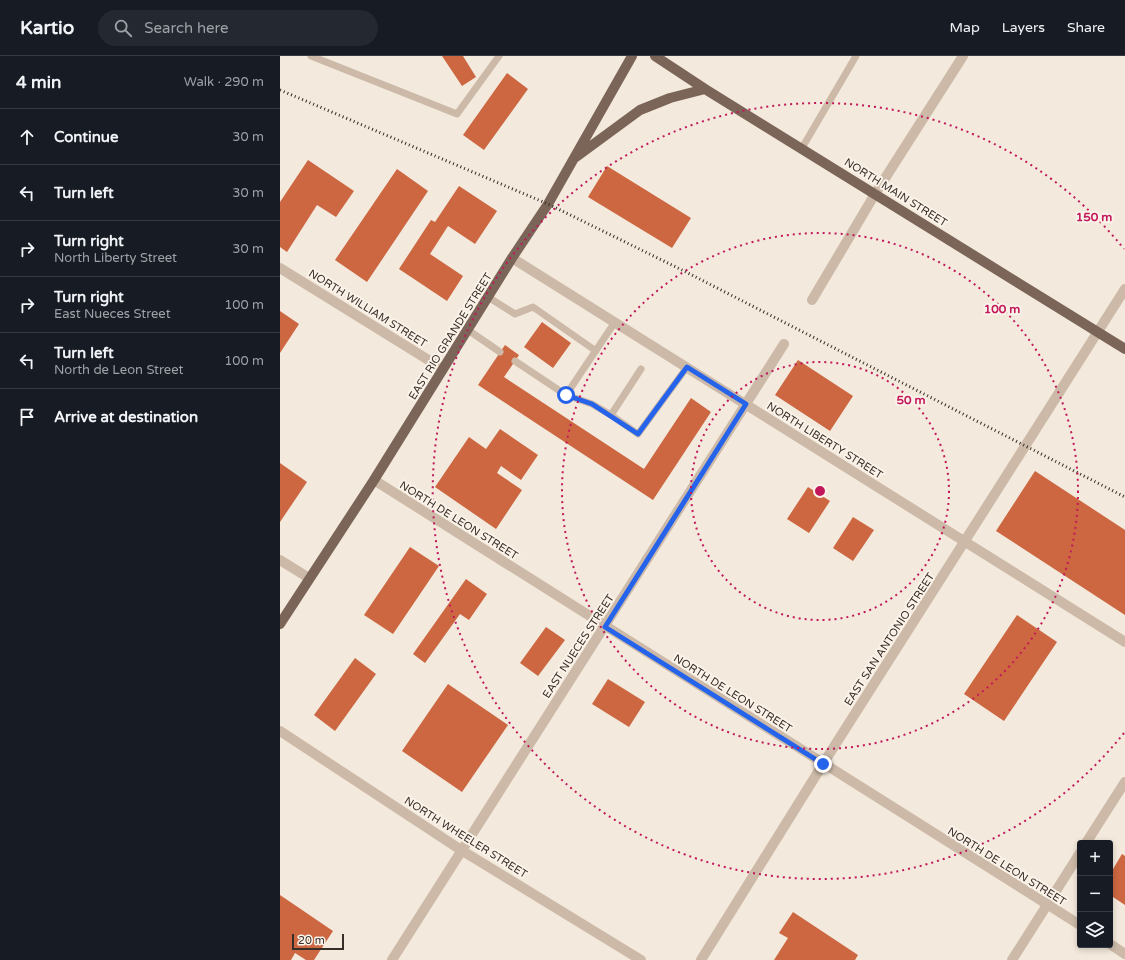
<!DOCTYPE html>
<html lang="en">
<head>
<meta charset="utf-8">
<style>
  :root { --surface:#171b24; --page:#242831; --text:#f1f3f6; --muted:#9ea1a6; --line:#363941 }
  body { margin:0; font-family:"Varela Round",sans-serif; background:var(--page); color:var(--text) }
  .controls { position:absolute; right:12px; bottom:12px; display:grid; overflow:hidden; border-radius:4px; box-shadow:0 2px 6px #0003 }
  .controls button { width:36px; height:36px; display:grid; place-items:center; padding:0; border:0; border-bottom:1px solid var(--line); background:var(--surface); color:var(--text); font:20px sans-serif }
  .scale { position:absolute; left:12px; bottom:10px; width:52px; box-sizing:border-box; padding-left:4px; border:2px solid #382e28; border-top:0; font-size:11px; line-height:14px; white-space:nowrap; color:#382e28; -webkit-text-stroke:3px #fbf3e9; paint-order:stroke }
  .stop { position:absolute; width:12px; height:12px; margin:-9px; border:3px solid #2563eb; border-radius:50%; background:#fff }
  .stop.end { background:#2563eb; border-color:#fff; box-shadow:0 1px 4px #0008 }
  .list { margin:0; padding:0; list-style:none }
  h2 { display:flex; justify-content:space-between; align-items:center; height:52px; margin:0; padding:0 16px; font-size:17px }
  h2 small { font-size:13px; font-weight:400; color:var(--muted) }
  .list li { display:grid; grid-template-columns:26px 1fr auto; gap:12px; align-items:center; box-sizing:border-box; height:56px; padding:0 16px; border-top:1px solid var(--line) }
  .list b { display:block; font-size:15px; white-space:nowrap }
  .list p { margin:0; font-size:13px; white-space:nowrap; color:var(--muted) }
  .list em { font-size:13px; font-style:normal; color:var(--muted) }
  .icon { flex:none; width:22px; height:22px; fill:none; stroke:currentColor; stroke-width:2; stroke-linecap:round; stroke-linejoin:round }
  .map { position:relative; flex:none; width:845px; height:904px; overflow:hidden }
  header { display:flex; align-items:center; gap:24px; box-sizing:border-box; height:56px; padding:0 20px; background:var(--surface); border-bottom:1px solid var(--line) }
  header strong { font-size:19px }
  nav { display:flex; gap:22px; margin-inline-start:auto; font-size:14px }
  .search { width:280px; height:36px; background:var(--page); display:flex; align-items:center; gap:10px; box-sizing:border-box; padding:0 14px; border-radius:22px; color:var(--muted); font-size:15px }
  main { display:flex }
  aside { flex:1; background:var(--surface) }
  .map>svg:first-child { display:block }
  .building { fill:#cc6741 }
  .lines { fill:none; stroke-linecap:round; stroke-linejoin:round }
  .lane { stroke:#ccb9a7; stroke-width:7 }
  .street { stroke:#ccb9a7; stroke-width:10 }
  .primary { stroke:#7b6558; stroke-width:10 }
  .rail { stroke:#382e28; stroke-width:3; stroke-dasharray:1 3; stroke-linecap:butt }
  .route { stroke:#2563eb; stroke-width:5 }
  .ring { fill:none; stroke:#c2185b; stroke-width:2; stroke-dasharray:2 4 }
  .labels { text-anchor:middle; stroke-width:4; stroke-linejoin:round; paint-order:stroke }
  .street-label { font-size:11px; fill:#382e28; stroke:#fbf3e9 }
  .centre { fill:#c2185b; stroke:#fbf3e9; stroke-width:2 }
  .ring-label { font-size:12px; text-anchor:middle; font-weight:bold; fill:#c2185b; stroke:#fbf3e9; stroke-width:4; stroke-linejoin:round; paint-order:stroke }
</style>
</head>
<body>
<header>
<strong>Kartio</strong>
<div class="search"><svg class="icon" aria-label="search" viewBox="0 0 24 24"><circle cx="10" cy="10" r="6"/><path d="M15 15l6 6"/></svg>Search here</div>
<nav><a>Map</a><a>Layers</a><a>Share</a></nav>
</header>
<main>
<aside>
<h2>4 min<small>Walk · 290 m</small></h2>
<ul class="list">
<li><svg class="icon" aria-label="ahead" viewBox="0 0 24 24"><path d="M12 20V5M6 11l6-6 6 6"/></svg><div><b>Continue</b></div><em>30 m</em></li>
<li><svg class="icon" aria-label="left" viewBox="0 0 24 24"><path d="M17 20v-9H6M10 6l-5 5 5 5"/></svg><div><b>Turn left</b></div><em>30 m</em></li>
<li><svg class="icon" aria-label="right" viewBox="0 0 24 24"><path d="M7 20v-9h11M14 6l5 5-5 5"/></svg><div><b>Turn right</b><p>North Liberty Street</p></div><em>30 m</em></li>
<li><svg class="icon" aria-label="right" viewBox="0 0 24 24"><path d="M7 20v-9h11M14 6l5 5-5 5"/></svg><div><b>Turn right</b><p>East Nueces Street</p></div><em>100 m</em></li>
<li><svg class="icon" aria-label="left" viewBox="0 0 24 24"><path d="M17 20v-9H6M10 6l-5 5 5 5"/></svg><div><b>Turn left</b><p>North de Leon Street</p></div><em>100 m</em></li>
<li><svg class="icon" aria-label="arrive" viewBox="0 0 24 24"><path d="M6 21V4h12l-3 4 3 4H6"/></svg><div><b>Arrive at destination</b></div></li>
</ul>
</aside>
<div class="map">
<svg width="845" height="904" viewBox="0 0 845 904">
  <rect width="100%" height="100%" fill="#f3e9dc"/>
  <path class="building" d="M162,0H183L196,21L182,30Z
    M227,17L248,33L204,94L183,79Z
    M28,104L74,135L56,161L37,149L7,196L0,191V146Z
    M327,110L411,162L392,192L308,141Z
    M117,113L148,135L87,226L55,204Z
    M179,130L217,155L195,188L168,170L150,198L183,220L167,245L119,213L151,164L155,166Z
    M0,255L19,268L0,297Z
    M262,266L291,287L273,312L244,291Z
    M225,289L239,299L224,321L364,413L411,342L431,356L373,444L198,329Z
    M518,304L573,340L550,375L495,339Z
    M220,373L258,399L241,424L221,410L217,417L242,434L216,473L155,431L189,381L206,393Z
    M0,407L27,426L0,466Z
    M755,415L845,474V559L716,475Z
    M528,431L550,445L529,477L507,463Z
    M573,461L594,474L573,505L553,492Z
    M130,491L159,510L113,578L84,559Z
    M186,523L207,538L189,564L180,558L145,607L133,598Z
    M737,559L777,586L724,665L684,638Z
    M266,571L285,584L258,620L240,607Z
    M75,602L96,618L55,675L34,659Z
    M328,623L365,646L349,671L312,648Z
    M168,628L228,669L182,736L122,695Z
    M842,798L845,800V849L830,839V818Z
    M0,839L53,875L34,904H26L15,897L11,904H0Z
    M513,856L578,899L575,904H494L508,882L499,877Z"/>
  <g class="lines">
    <path class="lane" d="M31,0L177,58L219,0
      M522,92L576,0
      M208,241L235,258L253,251L316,295
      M188,274L220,296
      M235,305L286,339
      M361,313L331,359L358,378L407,311
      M331,359L312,348L286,339L335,266"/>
    <path class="street" d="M232,202L845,586
      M0,212L163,313
      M532,244L595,138L683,0
      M94,424L800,869
      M0,504L29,522
      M0,675L181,794L361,904
      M806,787L845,726
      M830,888L845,898
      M112,904L504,288
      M421,904L543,708L845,233
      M732,904L800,797"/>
    <path class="primary" d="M375,0L425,33L845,293
      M296,101L360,54L390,42L425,33
      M0,568L94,424L232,202L268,148L352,0"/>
    <path class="rail" d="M0,34L268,148L404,215L845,441"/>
  </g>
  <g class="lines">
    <path class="route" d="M286,339L312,348L358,378L407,311L466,348L325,571L543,708"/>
  </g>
  <g class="ring">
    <circle cx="540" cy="435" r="129"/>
    <circle cx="540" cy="435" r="258"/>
    <path d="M844 677A388 388 0 1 1 844 193"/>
  </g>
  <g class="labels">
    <g class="street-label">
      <text transform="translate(616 136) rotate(32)" y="4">NORTH MAIN STREET</text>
      <text transform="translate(88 252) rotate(32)" y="4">NORTH WILLIAM STREET</text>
      <text transform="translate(170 280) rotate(-58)" y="4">EAST RIO GRANDE STREET</text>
      <text transform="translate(545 384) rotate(32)" y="4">NORTH LIBERTY STREET</text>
      <text transform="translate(179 464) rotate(32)" y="4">NORTH DE LEON STREET</text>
      <text transform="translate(609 583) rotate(-57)" y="4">EAST SAN ANTONIO STREET</text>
      <text transform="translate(298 590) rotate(-57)" y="4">EAST NUECES STREET</text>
      <text transform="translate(453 637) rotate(32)" y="4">NORTH DE LEON STREET</text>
      <text transform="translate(186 781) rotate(32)" y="4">NORTH WHEELER STREET</text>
      <text transform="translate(727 810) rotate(32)" y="4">NORTH DE LEON STREET</text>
    </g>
  </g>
  <circle cx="540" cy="435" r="6" class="centre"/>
  <g class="ring-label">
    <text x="814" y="165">150 m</text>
    <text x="722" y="257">100 m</text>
    <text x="631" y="348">50 m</text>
  </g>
</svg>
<div class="controls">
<button>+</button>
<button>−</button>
<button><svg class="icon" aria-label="layers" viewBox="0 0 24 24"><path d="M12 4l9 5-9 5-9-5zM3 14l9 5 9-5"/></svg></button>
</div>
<div class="scale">20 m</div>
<div class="stop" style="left:286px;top:339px"></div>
<div class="stop end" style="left:543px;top:708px"></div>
</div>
</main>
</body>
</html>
